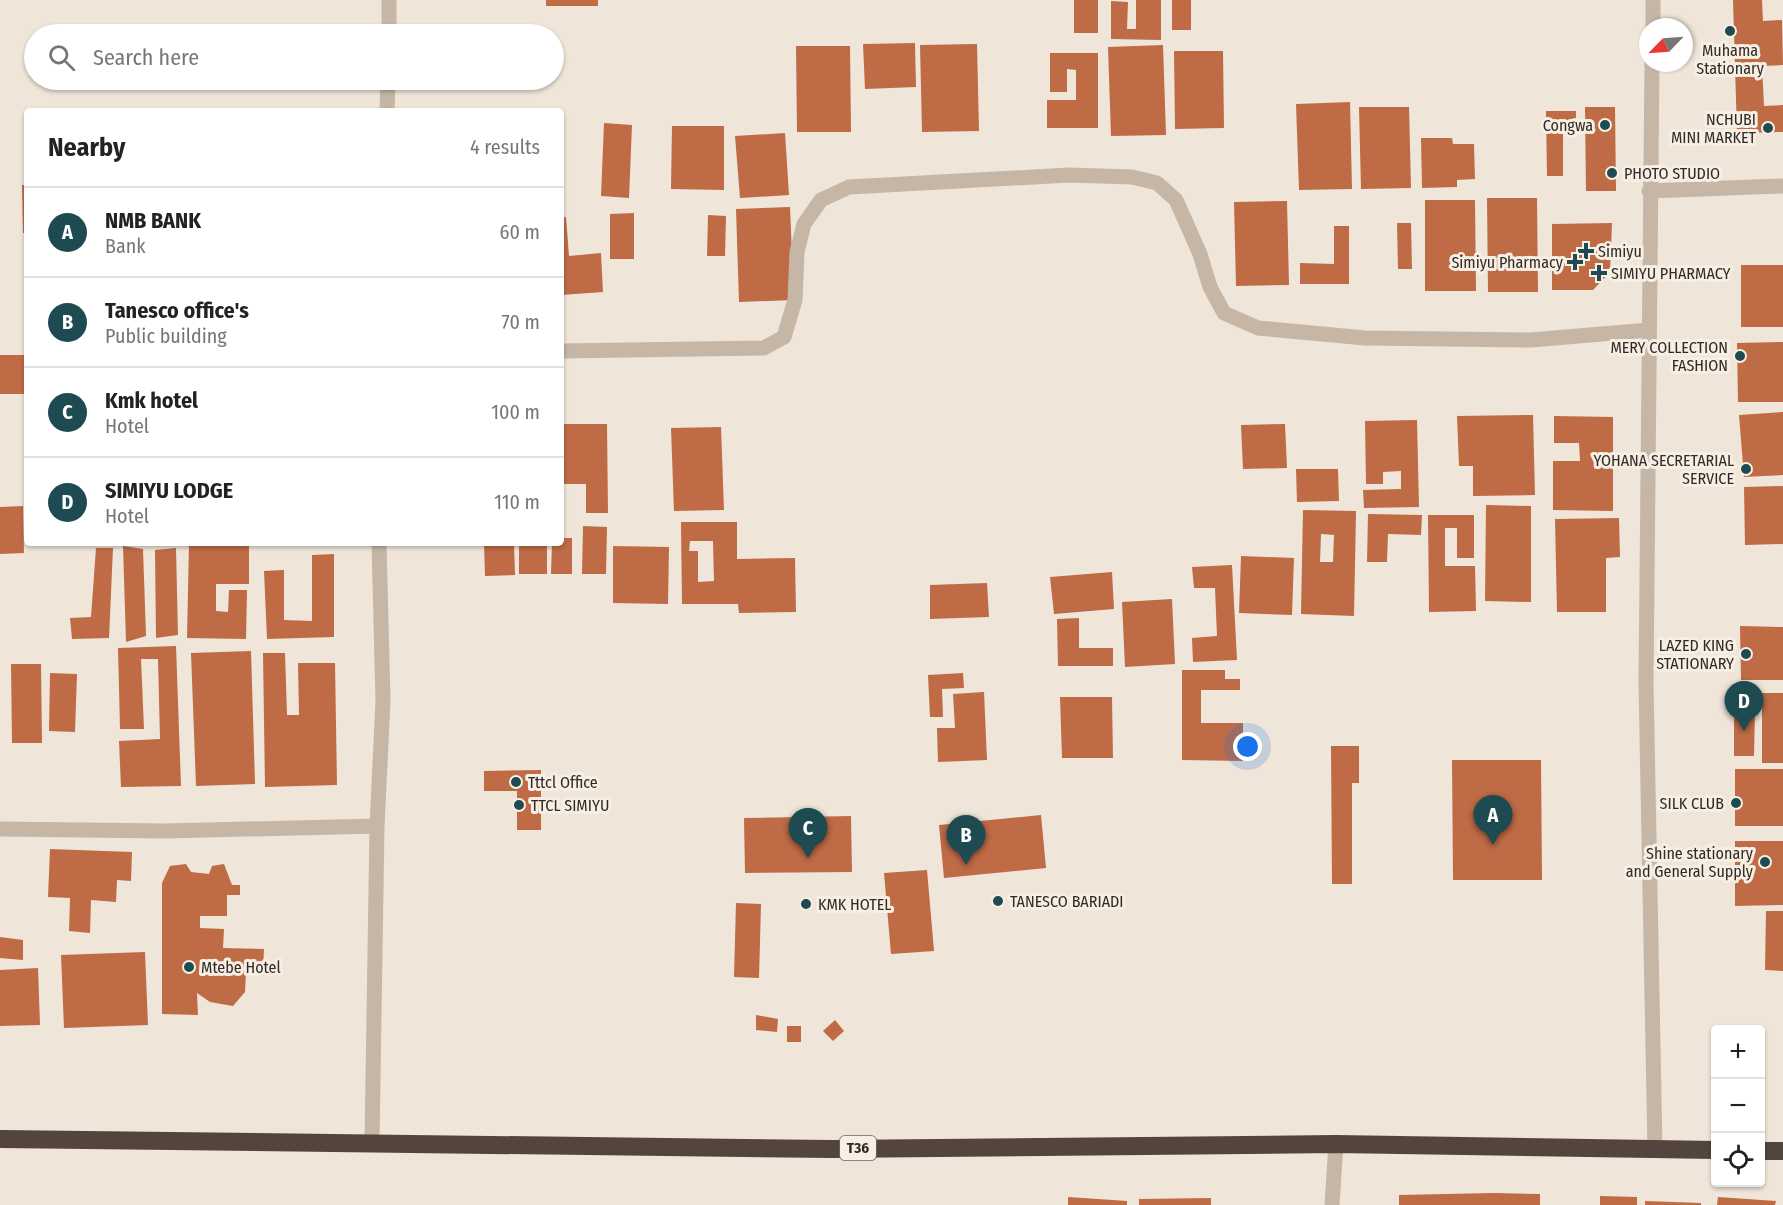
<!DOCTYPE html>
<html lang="en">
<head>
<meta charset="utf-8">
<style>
  :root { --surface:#fff; --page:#f6f6f6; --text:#222; --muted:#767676; --line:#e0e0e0; --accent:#1e4a51 }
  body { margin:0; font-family:"Fira Sans Condensed",sans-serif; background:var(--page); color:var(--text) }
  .controls { position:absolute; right:18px; bottom:18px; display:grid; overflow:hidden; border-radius:6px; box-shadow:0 2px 4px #0004 }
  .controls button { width:54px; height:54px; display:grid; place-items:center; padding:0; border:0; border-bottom:2px solid var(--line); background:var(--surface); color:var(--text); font:30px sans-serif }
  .compass { position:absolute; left:1639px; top:18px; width:54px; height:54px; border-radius:50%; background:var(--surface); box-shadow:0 2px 4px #0004; rotate:245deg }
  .you { position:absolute; left:1248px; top:747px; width:21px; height:21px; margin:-15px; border:4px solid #fff; border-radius:50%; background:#1a73e8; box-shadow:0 0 0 9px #1a73e833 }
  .badge { display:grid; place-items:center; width:39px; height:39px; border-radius:50%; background:var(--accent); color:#fff; font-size:20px; font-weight:700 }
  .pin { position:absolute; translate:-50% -50px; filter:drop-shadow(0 2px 3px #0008) }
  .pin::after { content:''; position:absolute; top:32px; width:21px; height:18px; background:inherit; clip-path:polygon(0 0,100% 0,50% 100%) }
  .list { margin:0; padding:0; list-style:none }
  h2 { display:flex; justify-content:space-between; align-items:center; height:78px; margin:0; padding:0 24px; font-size:26px }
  h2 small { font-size:20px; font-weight:400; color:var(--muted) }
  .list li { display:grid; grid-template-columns:39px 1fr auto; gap:18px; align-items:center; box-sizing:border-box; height:90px; padding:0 24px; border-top:2px solid var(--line) }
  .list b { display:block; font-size:22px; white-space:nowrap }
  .list p { margin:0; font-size:20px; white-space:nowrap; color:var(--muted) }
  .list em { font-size:20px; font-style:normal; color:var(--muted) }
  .icon { flex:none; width:33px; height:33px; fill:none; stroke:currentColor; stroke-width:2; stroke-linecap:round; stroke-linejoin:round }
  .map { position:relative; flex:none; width:1783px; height:1205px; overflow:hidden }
  .search { position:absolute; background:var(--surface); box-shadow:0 2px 4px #0004; left:24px; top:24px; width:540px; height:66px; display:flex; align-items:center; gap:15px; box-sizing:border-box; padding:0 21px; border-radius:33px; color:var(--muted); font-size:22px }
  .panel { position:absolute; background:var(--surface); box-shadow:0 2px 4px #0004; left:24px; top:108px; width:540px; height:438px; border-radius:6px }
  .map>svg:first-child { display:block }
  .building { fill:#bf6b46; fill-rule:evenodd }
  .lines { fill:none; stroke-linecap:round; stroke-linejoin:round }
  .minor { stroke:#c6b6a5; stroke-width:15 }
  .highway { stroke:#53453d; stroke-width:18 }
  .poi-dot { fill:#1e4a51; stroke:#f7efe3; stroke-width:2 }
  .labels { text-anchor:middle; stroke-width:6; stroke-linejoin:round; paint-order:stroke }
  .shield { fill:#f7efe3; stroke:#6d655f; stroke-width:1.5 }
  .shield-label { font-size:15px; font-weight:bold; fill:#322a26 }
  .poi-label { font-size:16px; fill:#322a26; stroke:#f7efe3; text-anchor:end }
</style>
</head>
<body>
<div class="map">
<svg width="1783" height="1205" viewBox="0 0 1783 1205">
  <rect width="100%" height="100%" fill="#efe5d8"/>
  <path class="building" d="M546,0H598V6H546Z
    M1074,0H1098V33H1074Z
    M1136,0H1161V40L1111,39V1L1128,2L1127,29H1136Z
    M1172,0H1191V30H1172Z
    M1733,0H1762L1763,21L1782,20L1783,65L1762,66L1764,106L1783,105V132L1737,133Z
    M915,43L916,87L865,89L863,44Z
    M977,44L979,131L922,132L920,45Z
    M1163,45L1166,135L1111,136L1108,47Z
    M796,46H850L851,132H797Z
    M1174,51H1223L1224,128L1175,129Z
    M1050,53H1098V128H1047V100H1076V70L1067,69V92H1050Z
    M1350,102L1352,189L1299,190L1296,104Z
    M1359,107H1409L1411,188L1361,189Z
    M1585,107H1615L1616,191H1586Z
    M1546,111H1576V130H1563V176H1547Z
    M604,123L632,125L629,198L601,196Z
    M672,126H724V190L671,189Z
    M785,133L789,195L740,198L735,136Z
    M1421,138H1452L1453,144H1474L1475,179L1457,180V187L1422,188Z
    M22,185H27V233H23Z
    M1487,198H1537L1538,292H1488Z
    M1425,200H1475L1476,291H1425Z
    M1287,201L1289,285L1236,286L1234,202Z
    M790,207L794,300L739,302L736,209Z
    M634,213V259H610V214Z
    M708,215L726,216L725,256H707Z
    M566,217L569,256L601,253L603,292L561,295V218Z
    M1397,223H1411L1412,269H1398Z
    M1612,223L1610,272L1593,290H1552V224Z
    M1334,226H1349V284H1300V263L1334,264Z
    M1741,265H1783V327H1741Z
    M1783,342V402H1738L1737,343Z
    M0,355H27V394H0Z
    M1783,412V475L1744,477L1739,415Z
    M1533,415L1535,495L1473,496V466H1459L1457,416Z
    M1554,416L1613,417V511L1553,510V461H1580L1579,443H1554Z
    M1417,420L1419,507L1364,508L1363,490L1401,489V471L1383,472V484H1366L1365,421Z
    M561,424H607L608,513H586V484H561Z
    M1285,424L1287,468L1243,469L1241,425Z
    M721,427L724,510L674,511L671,428Z
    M1296,469H1338L1339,501L1297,502Z
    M1783,486V544L1745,545L1744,487Z
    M1486,505L1531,506V602L1485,601Z
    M23,506L24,553L0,554V507Z
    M1303,510L1356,511L1354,616L1301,614ZM1321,534L1334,535L1333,562H1320Z
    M1368,514L1422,515L1421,535L1388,534L1387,562H1367Z
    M1428,515H1474V558H1457V528H1445V566H1475L1476,611L1429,612Z
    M1619,518L1620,557L1606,558V612H1557L1555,519Z
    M681,522H737V559L795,558L796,612L739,613L738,604H682ZM690,541H713L714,581L698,582V551H689Z
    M583,526L607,527L606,574H582Z
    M561,538H572V574H551L552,543H561Z
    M189,543H249V584H216V611L228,612L229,590H247L246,639L187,638Z
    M484,543H514L515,575L485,576Z
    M519,543H547V574H519Z
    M123,546L143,549L146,636L126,642Z
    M613,546L669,547L668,604L613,603Z
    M96,548H113L109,638L72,639L70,618L91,617Z
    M176,548L178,635L156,638L155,550Z
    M334,554V637L267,639L264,571L284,570V620L312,621V555Z
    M1241,556L1294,558L1292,615L1239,613Z
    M1232,565L1237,660L1193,662L1192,638L1217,636L1215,588H1194L1192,567Z
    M1112,572L1114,609L1054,614L1050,577Z
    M987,583L989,617L930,619V585Z
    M1172,599L1175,664L1125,667L1122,602Z
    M1079,618V648H1113V666H1058L1057,619Z
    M1740,626L1783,627V680H1741Z
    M176,646L181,786L121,787L119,741L160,739L158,659H141L144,729H120L118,648Z
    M251,651L255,784L196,786L191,653Z
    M263,653H285L287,715H299L298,663H335L337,785L265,787Z
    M11,664H41L42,743H12Z
    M1182,670H1225V679H1240V690H1201V723H1243V761L1182,760Z
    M50,673L77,674L75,732L49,731Z
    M963,673L964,688L942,689L943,717H930L928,675Z
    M984,692L987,760L938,762L937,728H955L953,694Z
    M1762,693H1783V763H1762Z
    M1060,697H1112L1113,758H1062Z
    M1734,710H1755L1754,756H1734Z
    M1331,746H1359V783H1352V884H1332Z
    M1452,760H1541L1542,880H1453Z
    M1735,769H1783V826H1735Z
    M541,770V830H517V791H484V771Z
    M1041,815L1046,868L944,878L939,825Z
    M851,816L852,872L745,873L744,818Z
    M1735,841H1783V905L1735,906Z
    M50,849L132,852L131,881L117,880L116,902L91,900L90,933L69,931L70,898L48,897Z
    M186,864L191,872L209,874L212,866L224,864L232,885H240V895H227V916H200V928L224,929L223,948L264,949L263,972H246L245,992L233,1006L210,1002L197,993L198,1015L162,1014V883L170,866Z
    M927,870L934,951L891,954L884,873Z
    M736,903L761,904L759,978L734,977Z
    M1766,911H1783V971L1765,970Z
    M0,937L23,940V960L0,958Z
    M145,952L148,1025L64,1028L61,955Z
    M38,968L40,1025L0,1026V970Z
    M756,1015L778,1019L777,1032L756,1030Z
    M835,1020L844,1031L833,1041L823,1031Z
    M787,1026H801V1042H787Z
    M1494,1193L1540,1194V1205H1399V1195Z
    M1600,1196L1637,1197V1205H1600Z
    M1068,1197L1127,1201V1205H1068Z
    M1718,1197L1776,1201L1775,1205H1717Z
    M1211,1198V1205H1139V1199Z
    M1645,1201L1701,1203V1205H1645Z"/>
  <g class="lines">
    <path class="minor" d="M1653,27V0
      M389,34V0
      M1652,63L1646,683L1655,1150
      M387,111L388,80
      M1649,191L1783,186
      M561,351L764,348L784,337L795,300L797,252L804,224L821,200L849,187L1069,175L1132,177L1157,183L1176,200L1200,254L1210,287L1224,313L1258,328L1365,338L1531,340L1649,330
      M0,829L166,831L377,826
      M372,1143L377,826L383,701L379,543
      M1332,1205L1336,1144"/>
    <path class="highway" d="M0,1139L832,1149L1336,1144L1716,1150
      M1760,1151H1783"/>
  </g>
  <g class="poi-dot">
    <circle cx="1730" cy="31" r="6"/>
    <circle cx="1605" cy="125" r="6"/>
    <circle cx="1768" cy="128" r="6"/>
    <circle cx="1612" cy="173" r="6"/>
    <path d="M1583 242h6v6h6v6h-6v6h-6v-6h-6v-6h6z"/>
    <path d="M1572 253h6v6h6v6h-6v6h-6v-6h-6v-6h6z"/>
    <path d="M1596 264h6v6h6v6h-6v6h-6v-6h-6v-6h6z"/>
    <circle cx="1740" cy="356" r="6"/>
    <circle cx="1746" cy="469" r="6"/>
    <circle cx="1746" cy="654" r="6"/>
    <circle cx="516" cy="782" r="6"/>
    <circle cx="1736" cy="803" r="6"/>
    <circle cx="519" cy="805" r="6"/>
    <circle cx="1765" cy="862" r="6"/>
    <circle cx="998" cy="901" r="6"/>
    <circle cx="806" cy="904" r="6"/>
    <circle cx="189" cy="967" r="6"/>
  </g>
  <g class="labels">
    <rect class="shield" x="840" y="1136" width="36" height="24" rx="4.5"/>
    <g class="shield-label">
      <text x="858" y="1153">T36</text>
    </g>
    <g class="poi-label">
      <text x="1730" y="56" text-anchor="middle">Muhama<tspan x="1730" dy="18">Stationary</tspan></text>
      <text x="1756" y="125">NCHUBI<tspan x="1756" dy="18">MINI MARKET</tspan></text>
      <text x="1593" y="131">Congwa</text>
      <text x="1624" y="179" text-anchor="start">PHOTO STUDIO</text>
      <text x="1598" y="257" text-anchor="start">Simiyu</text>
      <text x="1563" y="268">Simiyu Pharmacy</text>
      <text x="1611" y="279" text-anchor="start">SIMIYU PHARMACY</text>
      <text x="1728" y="353">MERY COLLECTION<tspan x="1728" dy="18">FASHION</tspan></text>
      <text x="1734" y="466">YOHANA SECRETARIAL<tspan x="1734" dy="18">SERVICE</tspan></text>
      <text x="1734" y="651">LAZED KING<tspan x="1734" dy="18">STATIONARY</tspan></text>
      <text x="528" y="788" text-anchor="start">Tttcl Office</text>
      <text x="1724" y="809">SILK CLUB</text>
      <text x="531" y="811" text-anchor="start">TTCL SIMIYU</text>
      <text x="1753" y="859">Shine stationary<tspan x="1753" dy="18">and General Supply</tspan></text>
      <text x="1010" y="907" text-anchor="start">TANESCO BARIADI</text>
      <text x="818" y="910" text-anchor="start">KMK HOTEL</text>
      <text x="201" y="973" text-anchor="start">Mtebe Hotel</text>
    </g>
  </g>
</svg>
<div class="controls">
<button>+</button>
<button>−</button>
<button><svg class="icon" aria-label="locate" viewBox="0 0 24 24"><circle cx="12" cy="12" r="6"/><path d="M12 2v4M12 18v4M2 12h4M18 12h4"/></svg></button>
</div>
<svg class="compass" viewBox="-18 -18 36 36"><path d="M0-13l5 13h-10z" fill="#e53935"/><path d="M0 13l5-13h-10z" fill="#767676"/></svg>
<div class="you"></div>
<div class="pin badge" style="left:1493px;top:845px">A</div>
<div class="pin badge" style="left:966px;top:865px">B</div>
<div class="pin badge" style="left:808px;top:858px">C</div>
<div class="pin badge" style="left:1744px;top:731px">D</div>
<div class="search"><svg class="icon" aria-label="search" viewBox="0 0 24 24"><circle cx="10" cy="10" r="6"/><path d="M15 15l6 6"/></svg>Search here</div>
<section class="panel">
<h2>Nearby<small>4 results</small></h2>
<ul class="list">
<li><span class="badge">A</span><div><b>NMB BANK</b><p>Bank</p></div><em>60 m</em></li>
<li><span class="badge">B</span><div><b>Tanesco office's</b><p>Public building</p></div><em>70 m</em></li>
<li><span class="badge">C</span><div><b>Kmk hotel</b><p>Hotel</p></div><em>100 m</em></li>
<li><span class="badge">D</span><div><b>SIMIYU LODGE</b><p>Hotel</p></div><em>110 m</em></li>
</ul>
</section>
</div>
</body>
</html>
